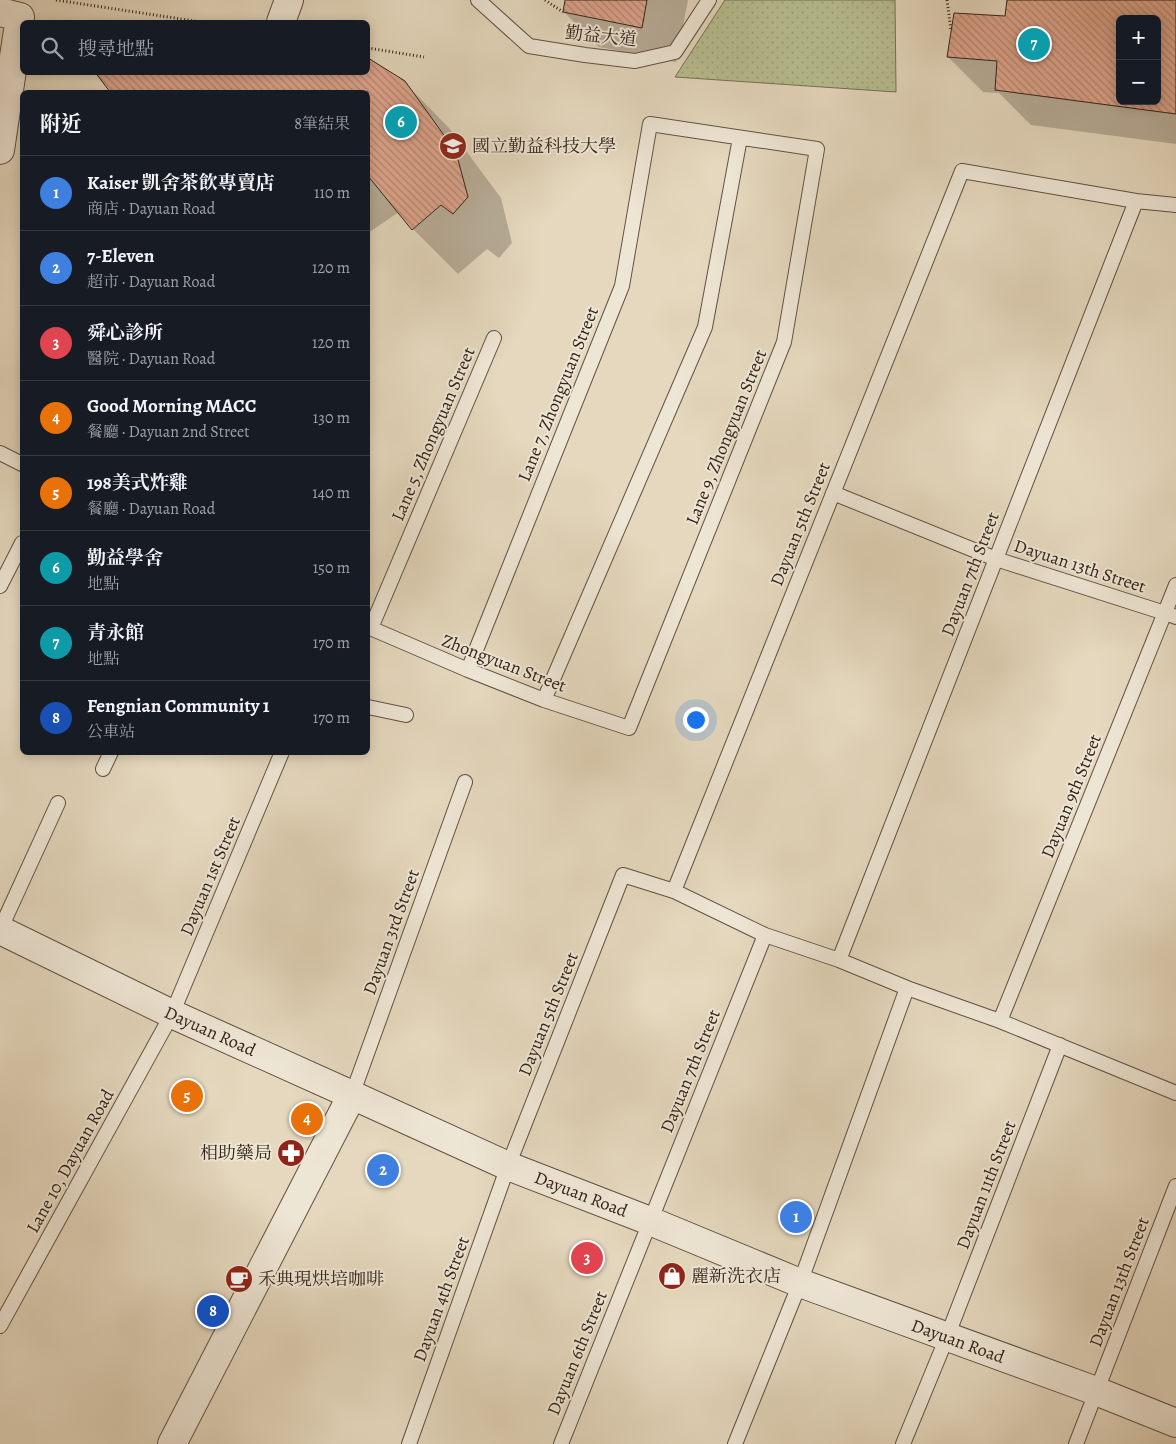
<!DOCTYPE html>
<html lang="zh-TW">
<head>
<meta charset="utf-8">
<style>
  :root { --surface:#171b24; --page:#20242c; --text:#f1f3f6; --muted:#9ea1a6; --line:#363941; --accent:#c59692 }
  body { margin:0; font-family:Alegreya,"Noto Serif TC",serif; background:var(--page); color:var(--text) }
  .controls { position:absolute; right:15px; top:15px; display:grid; overflow:hidden; border-radius:8px; box-shadow:0 2px 12px #0003 }
  .controls button { width:45px; height:45px; display:grid; place-items:center; padding:0; border:0; border-bottom:1px solid var(--line); background:var(--surface); color:var(--text); font:25px sans-serif }
  .you { position:absolute; left:695px; top:719px; width:18px; height:18px; margin:-12px; border:4px solid #fff; border-radius:50%; background:#1a73e8; box-shadow:0 0 0 8px #1a73e833 }
  .badge { display:grid; place-items:center; width:32px; height:32px; border-radius:50%; background:var(--accent); color:#fff; font-size:16px; font-weight:700 }
  .pin { position:absolute; translate:-50% -50%; border:2px solid #fff; box-shadow:0 1px 5px #0006 }
  .list { margin:0; padding:0; list-style:none }
  h2 { display:flex; justify-content:space-between; align-items:center; height:65px; margin:0; padding:0 20px; font-size:21px }
  h2 small { font-size:16px; font-weight:400; color:var(--muted) }
  .list li { display:grid; grid-template-columns:32px 1fr auto; gap:15px; align-items:center; box-sizing:border-box; height:75px; padding:0 20px; border-top:1px solid var(--line) }
  .list b { display:block; font-size:19px; white-space:nowrap }
  .list p { margin:0; font-size:16px; white-space:nowrap; color:var(--muted) }
  .list em { font-size:16px; font-style:normal; color:var(--muted) }
  .icon { flex:none; width:28px; height:28px; fill:none; stroke:currentColor; stroke-width:2; stroke-linecap:round; stroke-linejoin:round }
  .map { position:relative; flex:none; width:1176px; height:1444px; overflow:hidden }
  .search { position:absolute; background:var(--surface); box-shadow:0 2px 12px #0003; left:20px; top:20px; width:350px; height:55px; display:flex; align-items:center; gap:12px; box-sizing:border-box; padding:0 18px; border-radius:8px; color:var(--muted); font-size:19px }
  .panel { position:absolute; background:var(--surface); box-shadow:0 2px 12px #0003; left:20px; top:90px; width:350px; height:665px; border-radius:8px }
  .map>svg:first-child { display:block }
  .green { fill:url(#green-dots); stroke:#767154 }
  .shadow { fill:#0003; fill-rule:evenodd }
  .building { fill:url(#building-back-hatch); stroke:#342419; fill-rule:evenodd }
  .lines { fill:none; stroke-linecap:round; stroke-linejoin:round }
  .lane-casing { stroke:#605142; stroke-width:16 }
  .street-casing { stroke:#605142; stroke-width:30 }
  .path { stroke:#342419; stroke-width:3; stroke-dasharray:1 2.5; stroke-linecap:butt }
  .lane { stroke:#eee6d5; stroke-width:14 }
  .street { stroke:#eee6d5; stroke-width:28 }
  .labels { text-anchor:middle; stroke-width:4; stroke-linejoin:round; paint-order:stroke }
  .street-label { font-size:18px; fill:#342419; stroke:#eee6d5 }
  .poi-label { font-size:18px; fill:#342419; stroke:#eee6d5; text-anchor:start }
</style>
</head>
<body>
<div class="map">
<svg width="1176" height="1444" viewBox="0 0 1176 1444">
  <defs>
    <pattern id="green-dots" width="8" height="8" patternUnits="userSpaceOnUse" patternTransform="scale(1.25)"><rect width="8" height="8" fill="#b7be90"/><path d="M2 2h.1M6 6h.1" fill="none" stroke="#9ea37c" stroke-width="1.8" stroke-linecap="round"/></pattern>
    <pattern id="building-back-hatch" width="6" height="6" patternUnits="userSpaceOnUse" patternTransform="scale(1.25)"><rect width="6" height="6" fill="#dea58d"/><path d="M-1 5l2 2M0 0l6 6M5-1l2 2" fill="none" stroke="#b58672"/></pattern>
  </defs>
  <rect width="100%" height="100%" fill="#e5d8be"/>
  <filter id="stains"><feTurbulence type="fractalNoise" baseFrequency=".004" numOctaves="4"/><feColorMatrix values="0 0 0 0 .2 0 0 0 0 .09 0 0 0 0 .02 0 0 0 .5 -.17"/></filter>
  <radialGradient id="worn" r=".72"><stop offset=".6" stop-color="#630" stop-opacity="0"/><stop offset="1" stop-color="#630" stop-opacity=".3"/></radialGradient>
  <path class="green" d="M725,0H895L896,92L675,77Z"/>
  <path class="shadow" d="M566,0H688L676,62L599,47L564,12Z
    M1009,0H1176V144L1031,125L999,93L983,92L948,57L1006,17ZM1120,19H1157V101H1120Z
    M368,59L404,82L449,128L501,198L512,243L499,258L487,249L458,274L413,229L399,212L368,233V92H111L97,72H368Z"/>
  <path class="building" d="M565,0H647L642,28L563,12Z
    M1007,0H1176V114L995,90L997,61L947,57L954,13L1005,16ZM1120,19H1157V101H1120Z
    M368,58L405,81L456,152L468,197L453,214L441,205L412,230L368,176V92H110L95,72H368Z"/>
  <g class="lines">
    <g class="lane-casing">
      <path id="lane" d="M478,0L529,46L585,55L635,61L675,52L709,0
        M0,453L22,464
        M833,493L996,559L1165,613L1176,617
        M0,586L22,543
        M368,627L468,670L544,700L629,728L784,342L817,149L650,124L622,286L468,670
        M371,628L494,338
        M544,700L705,327L740,138
        M368,707L406,715
        M103,769L111,752
        M674,891L962,171L1136,201L1176,205
        M0,930L58,803
        M839,960L1136,201
        M1000,1021L1176,585
        M352,1095L465,782
        M0,1326L172,1014L282,752
        M409,1444L508,1166L623,875L674,891L765,935L839,960L907,988L1000,1021L1176,1093
        M561,1444L765,935
        M735,1444L800,1283L907,988
        M903,1444L947,1337L1060,1045
        M1076,1444L1176,1186"/>
    </g>
    <g class="street-casing">
      <path id="street" d="M0,12L20,17L0,150
        M281,22L289,0
        M0,930L172,1014L352,1095L508,1166L650,1221L800,1283L1096,1391L1176,1423
        M172,1444L352,1095"/>
    </g>
    <path class="path" d="M56,0L201,22
      M545,0L563,12
      M947,0L951,30
      M368,48L424,57"/>
    <use href="#lane" class="lane"/>
    <use href="#street" class="street"/>
  </g>
  <defs>
    <g id="university-disc" transform="scale(1.4375)"><circle r="9.5" fill="#8f2418" stroke="#eee6d5"/><path d="M0-5L7-2L0 1L-7-2ZM-4 1L0 2.5L4 1V4Q0 6-4 4Z" fill="#fff"/></g>
    <g id="pharmacy-disc" transform="scale(1.4375)"><circle r="9.5" fill="#8f2418" stroke="#eee6d5"/><path d="M-2-6h4v4h4v4h-4v4h-4v-4h-4v-4h4Z" fill="#fff"/></g>
    <g id="shop-disc" transform="scale(1.4375)"><circle r="9.5" fill="#8f2418" stroke="#eee6d5"/><path d="M-5-2.5h2.3a2.7 3.5 0 0 1 5.4 0H5L5.5 6h-11ZM-1.5-2.5h3a1.5 2.3 0 0 0-3 0Z" fill="#fff"/></g>
    <g id="cafe-disc" transform="scale(1.4375)"><circle r="9.5" fill="#8f2418" stroke="#eee6d5"/><path d="M-5.5-4.5H6V0H3Q3 3.5 0 3.5H-2.5Q-5.5 3.5-5.5 0ZM3-3.2v2h1.7v-2ZM-6 4.5H4V6H-6Z" fill="#fff"/></g>
  </defs>
  <g fill-rule="evenodd">
    <use href="#university-disc" x="453" y="146"/>
    <use href="#pharmacy-disc" x="291" y="1153"/>
    <use href="#shop-disc" x="672" y="1276"/>
    <use href="#cafe-disc" x="239" y="1279"/>
  </g>
  <g class="labels">
    <g class="street-label">
      <text transform="translate(601 36) rotate(6)" y="6">勤益大道</text>
      <text transform="translate(558 394) rotate(-68)" y="6">Lane 7, Zhongyuan Street</text>
      <text transform="translate(433 434) rotate(-67)" y="6">Lane 5, Zhongyuan Street</text>
      <text transform="translate(726 437) rotate(-68)" y="6">Lane 9, Zhongyuan Street</text>
      <text transform="translate(800 524) rotate(-68)" y="6">Dayuan 5th Street</text>
      <text transform="translate(1080 566) rotate(18)" y="6">Dayuan 13th Street</text>
      <text transform="translate(970 574) rotate(-69)" y="6">Dayuan 7th Street</text>
      <text transform="translate(504 663) rotate(21)" y="6">Zhongyuan Street</text>
      <text transform="translate(1071 796) rotate(-68)" y="6">Dayuan 9th Street</text>
      <text transform="translate(210 876) rotate(-67)" y="6">Dayuan 1st Street</text>
      <text transform="translate(391 932) rotate(-70)" y="6">Dayuan 3rd Street</text>
      <text transform="translate(548 1014) rotate(-68)" y="6">Dayuan 5th Street</text>
      <text transform="translate(210 1031) rotate(24)" y="6">Dayuan Road</text>
      <text transform="translate(690 1071) rotate(-68)" y="6">Dayuan 7th Street</text>
      <text transform="translate(70 1161) rotate(-61)" y="6">Lane 10, Dayuan Road</text>
      <text transform="translate(986 1185) rotate(-69)" y="6">Dayuan 11th Street</text>
      <text transform="translate(581 1194) rotate(21)" y="6">Dayuan Road</text>
      <text transform="translate(1119 1282) rotate(-69)" y="6">Dayuan 13th Street</text>
      <text transform="translate(441 1299) rotate(-70)" y="6">Dayuan 4th Street</text>
      <text transform="translate(958 1341) rotate(20)" y="6">Dayuan Road</text>
      <text transform="translate(577 1353) rotate(-68)" y="6">Dayuan 6th Street</text>
    </g>
    <g class="poi-label">
      <text x="472" y="152">國立勤益科技大學</text>
      <text x="272" y="1159" text-anchor="end">相助藥局</text>
      <text x="691" y="1282">麗新洗衣店</text>
      <text x="258" y="1285">禾典現烘培咖啡</text>
    </g>
  </g>
  <rect width="100%" height="100%" filter="url(#stains)"/>
  <rect width="100%" height="100%" fill="url(#worn)"/>
</svg>
<div class="controls">
<button>+</button>
<button>−</button>
</div>
<div class="you"></div>
<div class="pin badge" style="left:796px;top:1217px;background:#3f7fe0">1</div>
<div class="pin badge" style="left:383px;top:1170px;background:#3f7fe0">2</div>
<div class="pin badge" style="left:587px;top:1258px;background:#e0444e">3</div>
<div class="pin badge" style="left:307px;top:1119px;background:#e8710a">4</div>
<div class="pin badge" style="left:187px;top:1096px;background:#e8710a">5</div>
<div class="pin badge" style="left:401px;top:122px;background:#0f9aa8">6</div>
<div class="pin badge" style="left:1034px;top:44px;background:#0f9aa8">7</div>
<div class="pin badge" style="left:213px;top:1311px;background:#1a4fb4">8</div>
<div class="search"><svg class="icon" aria-label="search" viewBox="0 0 24 24"><circle cx="10" cy="10" r="6"/><path d="M15 15l6 6"/></svg>搜尋地點</div>
<section class="panel">
<h2>附近<small>8筆結果</small></h2>
<ul class="list">
<li><span class="badge" style="background:#3f7fe0">1</span><div><b>Kaiser 凱舍茶飲專賣店</b><p>商店 · Dayuan Road</p></div><em>110 m</em></li>
<li><span class="badge" style="background:#3f7fe0">2</span><div><b>7-Eleven</b><p>超市 · Dayuan Road</p></div><em>120 m</em></li>
<li><span class="badge" style="background:#e0444e">3</span><div><b>舜心診所</b><p>醫院 · Dayuan Road</p></div><em>120 m</em></li>
<li><span class="badge" style="background:#e8710a">4</span><div><b>Good Morning MACC</b><p>餐廳 · Dayuan 2nd Street</p></div><em>130 m</em></li>
<li><span class="badge" style="background:#e8710a">5</span><div><b>198美式炸雞</b><p>餐廳 · Dayuan Road</p></div><em>140 m</em></li>
<li><span class="badge" style="background:#0f9aa8">6</span><div><b>勤益學舍</b><p>地點</p></div><em>150 m</em></li>
<li><span class="badge" style="background:#0f9aa8">7</span><div><b>青永館</b><p>地點</p></div><em>170 m</em></li>
<li><span class="badge" style="background:#1a4fb4">8</span><div><b>Fengnian Community 1</b><p>公車站</p></div><em>170 m</em></li>
</ul>
</section>
</div>
</body>
</html>
